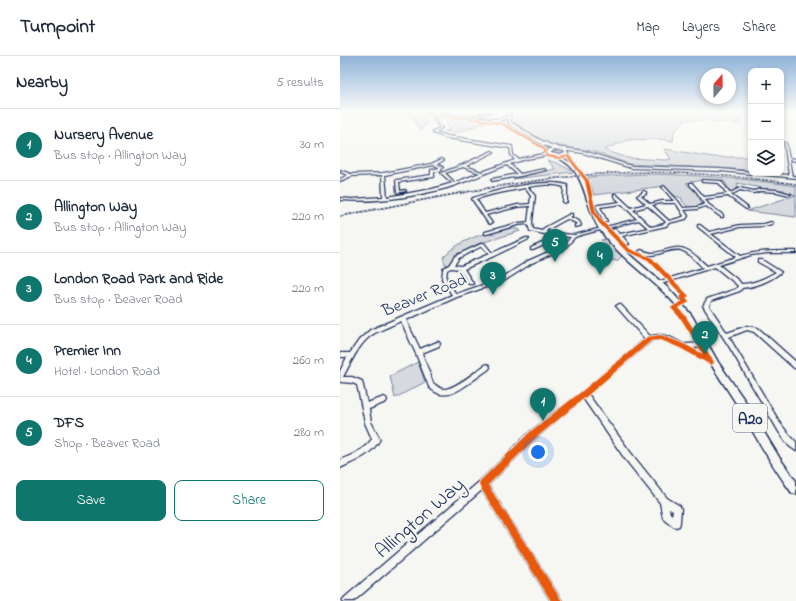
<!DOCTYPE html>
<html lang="en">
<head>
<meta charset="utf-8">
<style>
  :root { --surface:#fff; --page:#f6f6f7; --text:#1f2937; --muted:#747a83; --line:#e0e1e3; --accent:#0f766e }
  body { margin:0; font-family:"Indie Flower",sans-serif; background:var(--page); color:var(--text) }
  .controls { position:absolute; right:12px; top:12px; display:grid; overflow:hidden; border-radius:8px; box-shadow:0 2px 6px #0003 }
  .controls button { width:36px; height:36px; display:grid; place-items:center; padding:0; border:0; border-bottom:1px solid var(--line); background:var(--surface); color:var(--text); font:20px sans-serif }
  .compass { position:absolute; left:360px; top:12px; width:36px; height:36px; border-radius:50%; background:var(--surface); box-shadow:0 2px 6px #0003; rotate:20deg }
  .you { position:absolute; left:198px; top:396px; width:14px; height:14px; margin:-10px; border:3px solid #fff; border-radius:50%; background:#1a73e8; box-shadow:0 0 0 6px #1a73e833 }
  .badge { display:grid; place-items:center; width:26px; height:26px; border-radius:50%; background:var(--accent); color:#fff; font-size:13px; font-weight:700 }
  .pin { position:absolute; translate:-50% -33px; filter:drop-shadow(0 1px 2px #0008) }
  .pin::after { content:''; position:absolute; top:21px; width:14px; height:12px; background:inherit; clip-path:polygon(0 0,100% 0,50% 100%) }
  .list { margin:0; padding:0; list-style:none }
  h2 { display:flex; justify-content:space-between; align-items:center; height:52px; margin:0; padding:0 16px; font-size:17px }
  h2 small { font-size:13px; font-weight:400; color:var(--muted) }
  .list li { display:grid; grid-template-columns:26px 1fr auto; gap:12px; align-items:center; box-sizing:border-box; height:72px; padding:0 16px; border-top:1px solid var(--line) }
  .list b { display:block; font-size:15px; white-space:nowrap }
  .list p { margin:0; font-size:13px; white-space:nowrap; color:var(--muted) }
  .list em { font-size:13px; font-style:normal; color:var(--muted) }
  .actions { display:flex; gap:8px; padding:12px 16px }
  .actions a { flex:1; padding:9px 0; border:1px solid var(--accent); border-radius:8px; text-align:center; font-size:14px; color:var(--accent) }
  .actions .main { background:var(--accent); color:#fff }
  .icon { flex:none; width:22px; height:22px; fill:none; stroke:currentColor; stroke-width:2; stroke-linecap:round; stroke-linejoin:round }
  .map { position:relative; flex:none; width:456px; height:545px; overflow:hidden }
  header { display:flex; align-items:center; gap:24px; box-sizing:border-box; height:56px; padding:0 20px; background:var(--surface); border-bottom:1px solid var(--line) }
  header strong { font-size:19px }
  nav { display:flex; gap:22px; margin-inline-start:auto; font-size:14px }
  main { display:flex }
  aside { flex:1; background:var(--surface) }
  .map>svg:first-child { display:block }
  .green { fill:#d6d9dd; stroke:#78849e }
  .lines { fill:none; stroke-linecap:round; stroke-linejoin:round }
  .minor-casing { stroke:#1b2f5e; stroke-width:2.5 }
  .major-casing { stroke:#1b2f5e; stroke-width:3 }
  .minor { fill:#f6f6f2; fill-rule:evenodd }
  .major { fill:#f6f6f2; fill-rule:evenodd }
  .rail-casing { stroke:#1b2f5e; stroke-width:1.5 }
  .rail { stroke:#f6f6f2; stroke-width:1; stroke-dasharray:2; stroke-linecap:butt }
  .cycleway-casing { stroke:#f6f6f2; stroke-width:2 }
  .cycleway { fill:#e8590c; fill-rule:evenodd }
  .labels { text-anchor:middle; stroke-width:4; stroke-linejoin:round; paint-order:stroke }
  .shield { fill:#f6f6f2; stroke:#5d6b8a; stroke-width:1 }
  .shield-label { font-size:16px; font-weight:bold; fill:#1b2f5e }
  .street-label { font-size:17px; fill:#1b2f5e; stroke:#f6f6f2 }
  .near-street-label { font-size:20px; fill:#1b2f5e; stroke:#f6f6f2 }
</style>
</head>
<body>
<header>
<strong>Turnpoint</strong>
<nav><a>Map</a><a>Layers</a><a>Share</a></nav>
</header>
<main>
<aside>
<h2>Nearby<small>5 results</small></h2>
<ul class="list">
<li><span class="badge">1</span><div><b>Nursery Avenue</b><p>Bus stop · Allington Way</p></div><em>30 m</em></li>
<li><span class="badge">2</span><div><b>Allington Way</b><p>Bus stop · Allington Way</p></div><em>220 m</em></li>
<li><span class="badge">3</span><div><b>London Road Park and Ride</b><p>Bus stop · Beaver Road</p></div><em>220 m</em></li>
<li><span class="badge">4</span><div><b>Premier Inn</b><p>Hotel · London Road</p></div><em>260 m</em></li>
<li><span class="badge">5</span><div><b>DFS</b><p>Shop · Beaver Road</p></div><em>280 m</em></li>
</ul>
<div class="actions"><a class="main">Save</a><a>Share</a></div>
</aside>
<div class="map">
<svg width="456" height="545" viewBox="0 0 456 545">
  <rect width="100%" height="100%" fill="#f6f6f2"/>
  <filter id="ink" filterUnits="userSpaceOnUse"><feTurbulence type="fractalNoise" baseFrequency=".025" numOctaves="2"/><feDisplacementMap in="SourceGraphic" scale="8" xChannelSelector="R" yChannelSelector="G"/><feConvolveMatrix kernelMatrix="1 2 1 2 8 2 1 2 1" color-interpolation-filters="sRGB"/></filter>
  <g filter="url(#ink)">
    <path class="green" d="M71,56C96,61 122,60 146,66L115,77L104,75L111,74L104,62L88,60L83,61L86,67L82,73L80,74L71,59L65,57Z
      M183,56H411V60L400,61L401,68L362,64H345L334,76L333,85L320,83L287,84L264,94L288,102L326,104L331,103L324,93L374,101H411V114L289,108L252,95L207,88L175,67V59Z
      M207,104L217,107L234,116L173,123L215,113Z
      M305,118C355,119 406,122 456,130V139L444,136V134L426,133L397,127L398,132L391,136L384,125L364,124L346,127L356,135L362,147L361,149L349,152L342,145V142L335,140L325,130L254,139L248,121Z
      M456,139V161L407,155Z
      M166,172L177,173L180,175L138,188L114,201L108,209L105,208L103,201C119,184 144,177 166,172Z
      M265,183L282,200L277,205L271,204L261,195L269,191L261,184Z
      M78,306L85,326L55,342L50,320Z"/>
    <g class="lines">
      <g class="minor-casing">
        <path id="minor" d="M94,61L102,72L96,76L108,80L172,90L173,99L178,103L198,99L211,97V99L186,103L170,108L180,118L204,113L206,114L180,120L152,125V123L177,118L167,109C147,116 127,126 107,132C73,141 35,147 0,144V142L12,143L43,141L42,119L12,120L0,125V123L8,119L0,116V114L11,118L43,117L91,108L102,103L104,104L97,108L103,111L101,114L94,116V121L59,126L60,135L65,134L66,135L57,137L56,124L91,119V114L99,112V111L94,109L45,119L47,141L92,133L116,126L140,117L123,111L105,117L113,125V127H112L101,117L122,109L152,95L154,96L126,110L142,116L175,104L171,99L170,92L107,82L93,77V75L100,72L93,62Z
          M444,86L446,87L449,102L456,103V105L449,104L452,120H456V122L414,118L413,117H425L449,119Z
          M223,92L244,95L291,110L381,113L411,116V117H413L411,118L381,115L291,112L243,97L222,94Z
          M362,124L381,125L390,137L400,132L414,135L420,133L437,134L451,138L449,139L437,136L420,135L414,137L400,134L391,139L407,151L408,152L406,153L388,140L365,143L368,148L383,159V161H381L366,150L357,153L344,154L348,160L346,163L329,167L326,170L282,180L289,188L287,189H286L272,174L275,173L280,178L308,172L299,164L241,179L235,181L226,191L192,207L164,225L117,241L66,264L80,293L97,286H99L100,288L99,290L82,297L93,327C97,330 100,333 104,333C115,333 135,316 145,309L147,308L149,309L150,311L149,313C142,318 135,323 128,328C115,337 103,345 89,331L76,298L61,265C53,269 43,273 35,277C19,286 12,305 3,321H12L22,325L27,347L44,341L46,342L47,344L46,346L29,353L31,366L40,383C32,399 15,405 0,412V404C12,399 24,394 32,383L25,367L17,329L12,327L0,326V315L7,301H0V297H10L19,284L30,274L112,239L102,223L103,213L105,211L109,209L115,200L143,187H144L152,197L186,182H187L189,183L154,200L124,213L133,227V228H129L119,213L111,212L107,214L106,223L116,238L160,223L188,205L224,189L231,181L217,180L213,185L193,194H191V192L211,183L213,179L204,178L190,175L188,168L178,169L147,178H145V176L178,167L188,166L190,150L177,151L146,159L152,167L150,168L148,167L132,143L133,142C157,134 203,122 227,129V146L225,147L223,146L224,131C213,127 200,129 188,131L195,140L192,167L193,173L202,175L204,172L230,158H232V160L230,161L239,165L241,169L240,170L235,171V169L237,168L236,167L227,163L207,174L206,176L234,179L297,163L282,148L260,151L267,165L264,166L256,150L258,149L280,146L274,140V138H276L291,152L306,148L297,140L302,137V136L304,135L306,136V138L301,140L310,148L322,145H334L322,131L324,130L338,145L343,152L357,151L365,148L356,135L350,129V127H352L364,141L387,138L379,127L363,126H362ZM185,132L191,140L190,148L177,149L145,157L136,143L154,138ZM322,147H336L344,160L343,161L329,165L312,149ZM308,150L326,166L324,168L311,171L293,154ZM142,190L149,198L121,210L114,209L119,202Z
          M431,166L433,167L432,168L424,170L400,171L371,178L400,200C419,194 437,195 456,195V197H428L411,199L379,209L399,225L401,228C414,228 425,222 436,216L418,206V204H422L441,216C431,225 415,231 402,232L400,235L371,245L369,250L387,277L407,270L418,272L456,306V313L454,312L414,276L407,274L389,281L440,367L447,376L456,386V395L449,390L439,376L390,292L363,250L367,243L396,233L398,230L395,227L375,211L321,228H317V226L363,212C357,206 350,197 341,194C326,191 314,206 299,195L301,194C305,195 309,197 313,197C325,196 335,188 347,194C355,198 361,205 367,210L396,201L358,171V169H360L369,176L400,169L424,168Z
          M279,248L281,249L310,280L317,279H322L330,281L344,288L365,287H367L368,289L367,291H365L352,292L377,306L378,308L377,310L375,311L373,310C360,303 334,284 320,283C317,283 314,284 311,285L248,338L291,397L327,442L340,450L341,453L340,467L339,470L336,471L333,470L323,462L320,447L285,403L243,342L197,381L148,429L222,545H211L142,434L14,545H2L4,542L140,425L191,375L242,336L305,283L277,251L276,250ZM329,453L333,455L332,459L330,457Z"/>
      </g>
      <g class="major-casing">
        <path id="major" d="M78,56H83L150,63H158L168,60L169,57H171L170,64L172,67C190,78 206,90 226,93L228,98L221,101L231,107L239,115L245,124L254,153L259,164L265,173L284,194L328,232L338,243L352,260L378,306L405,345L439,401L456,425V438L452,437C432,410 416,381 399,352C390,337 380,323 371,308C362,292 354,274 343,258C320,226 283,207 260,174C242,147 248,107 208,99V94L212,92L203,89L170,69L168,64V62L158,65H150ZM214,94L224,95L225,97L220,99L211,97V96Z
          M148,56H151L135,61L134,60Z"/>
      </g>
      <use href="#minor" class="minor"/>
      <use href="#major" class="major"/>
      <g class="rail-casing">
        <path id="rail" d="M0,160C91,143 182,122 275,117C336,114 396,120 456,128"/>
      </g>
      <use href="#rail" class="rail"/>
      <g class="cycleway-casing">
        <path id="cycleway" d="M73,56L136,62L164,67L205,92L208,99L219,101L229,99L249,125L256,156L262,165L290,193L312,202L348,239L349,240L348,241L346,242L349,246L348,247L338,252L345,259L374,306L373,308L371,309L369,308L340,292L321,284L311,285L247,340L197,381L148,429L222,545H211L140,431L139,428L140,425L191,375L241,336L307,281L321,279L344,288L363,298L341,263L331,252L332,251L342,245L339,241L342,239L308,204L286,195L259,167L252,156L245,125L227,101L219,103L206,101L203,93L162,69L136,64L101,61Z"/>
      </g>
      <use href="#cycleway" class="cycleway"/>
    </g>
  </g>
  <linearGradient id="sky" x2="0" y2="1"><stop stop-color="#8fb3d8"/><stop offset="0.42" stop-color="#fbfbf9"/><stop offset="1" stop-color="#fbfbf9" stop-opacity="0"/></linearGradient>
  <rect width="456" height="132" fill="url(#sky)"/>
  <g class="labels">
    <rect class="shield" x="393" y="348" width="34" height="28" rx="3"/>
    <g class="shield-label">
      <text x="410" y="368">A20</text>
    </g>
    <g class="street-label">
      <text transform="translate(84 238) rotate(-22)" y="6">Beaver Road</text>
    </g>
    <g class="near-street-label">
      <text transform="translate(79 461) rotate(-41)" y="7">Allington Way</text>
    </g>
  </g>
</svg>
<div class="controls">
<button>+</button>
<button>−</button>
<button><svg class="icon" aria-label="layers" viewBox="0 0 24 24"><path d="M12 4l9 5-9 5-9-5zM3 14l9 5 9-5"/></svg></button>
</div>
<svg class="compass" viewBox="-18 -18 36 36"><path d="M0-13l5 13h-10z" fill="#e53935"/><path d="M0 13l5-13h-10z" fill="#747a83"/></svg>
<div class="you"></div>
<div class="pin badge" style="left:203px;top:365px">1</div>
<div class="pin badge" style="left:365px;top:298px">2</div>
<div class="pin badge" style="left:153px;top:239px">3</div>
<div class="pin badge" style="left:260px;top:219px">4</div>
<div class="pin badge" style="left:215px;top:206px">5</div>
</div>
</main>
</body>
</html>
